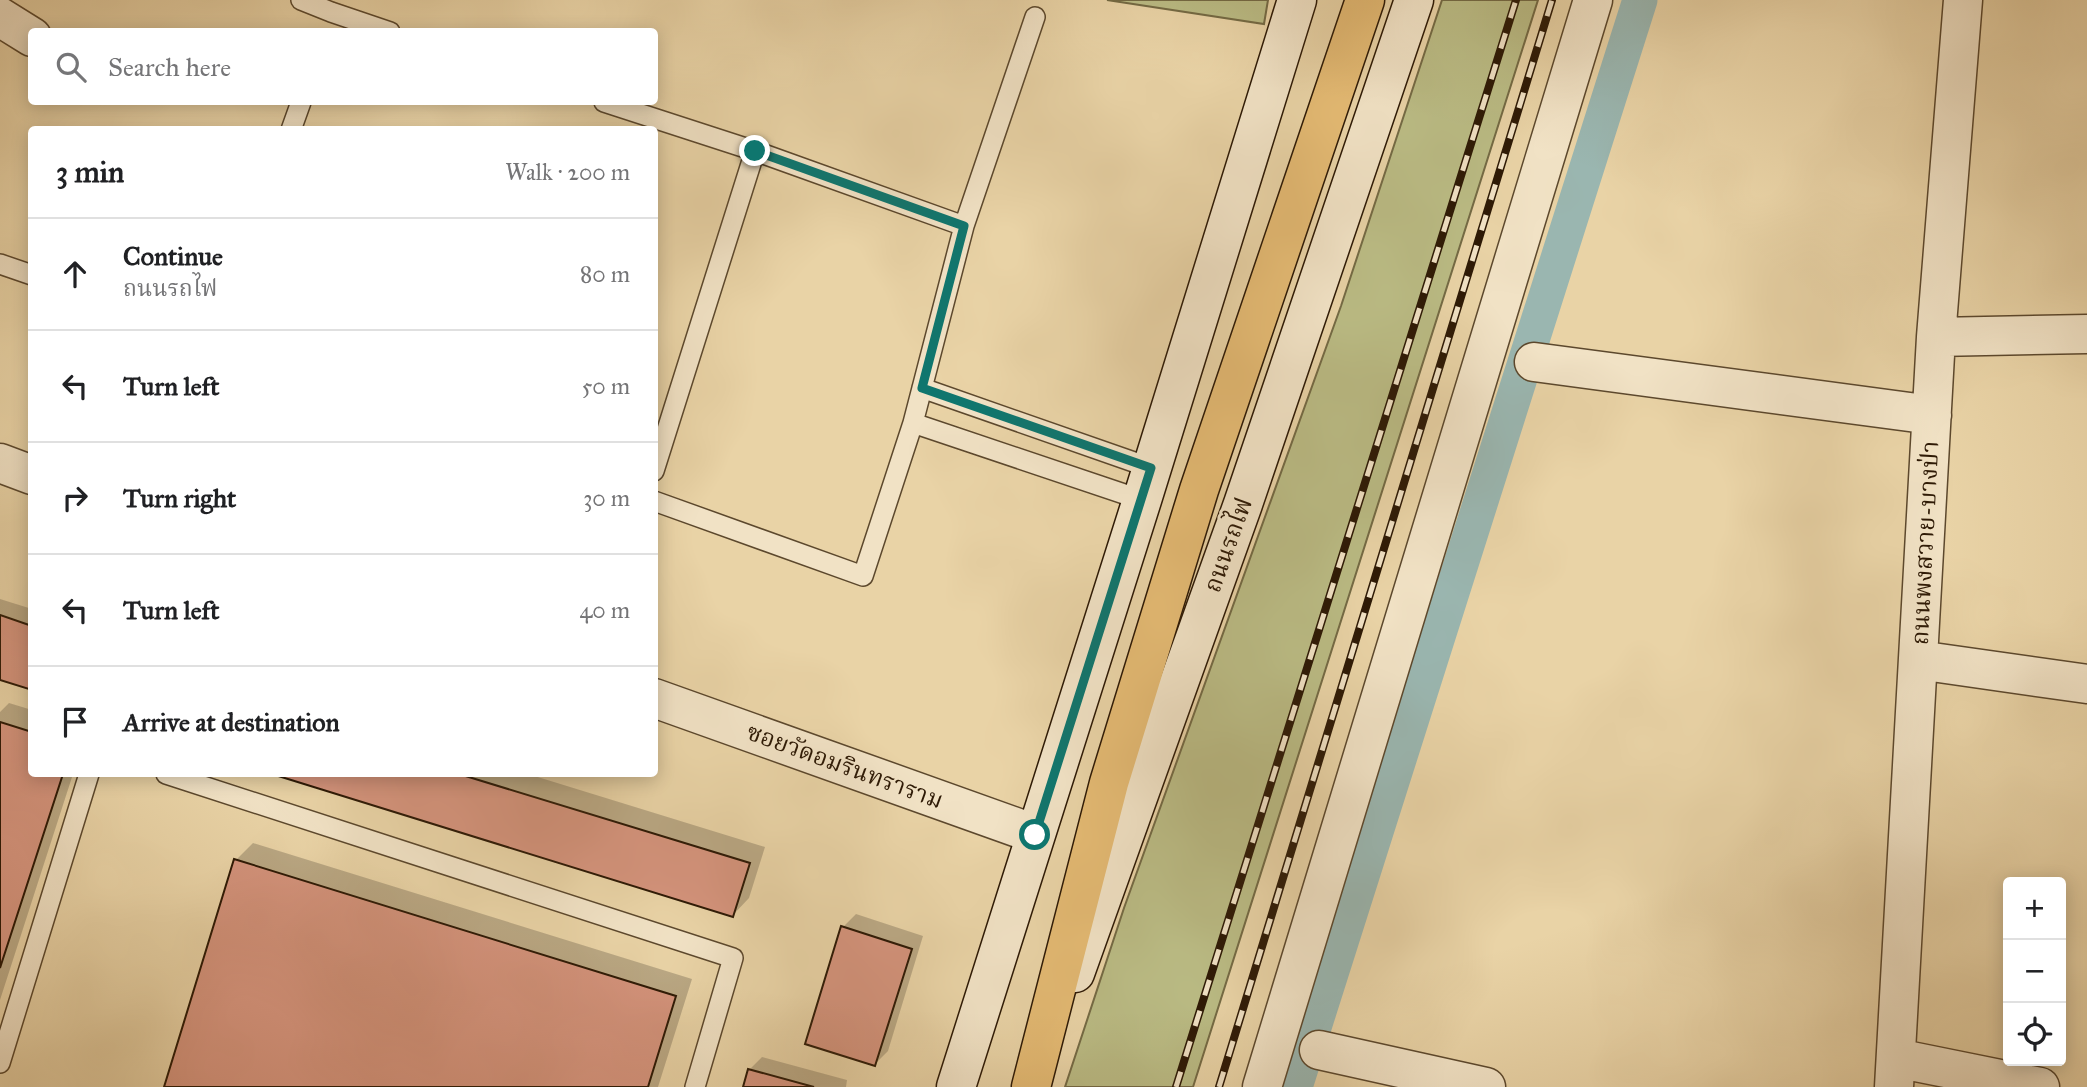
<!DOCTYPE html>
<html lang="en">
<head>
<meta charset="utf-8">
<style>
  :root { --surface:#fff; --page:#f6f6f6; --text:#202124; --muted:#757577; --line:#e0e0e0 }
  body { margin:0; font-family:"IM FELL Great Primer","Noto Serif Thai",serif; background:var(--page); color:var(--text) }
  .controls { position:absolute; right:21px; bottom:21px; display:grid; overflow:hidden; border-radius:7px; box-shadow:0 4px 18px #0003 }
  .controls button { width:63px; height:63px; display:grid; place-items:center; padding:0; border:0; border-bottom:2px solid var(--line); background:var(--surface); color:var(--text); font:35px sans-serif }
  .stop { position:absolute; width:21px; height:21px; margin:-16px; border:5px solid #0f766e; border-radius:50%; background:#fff }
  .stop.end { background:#0f766e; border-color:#fff; box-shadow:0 2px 7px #0008 }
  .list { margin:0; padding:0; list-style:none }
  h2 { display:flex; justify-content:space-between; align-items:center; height:91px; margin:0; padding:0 28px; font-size:30px }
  h2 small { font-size:23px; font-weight:400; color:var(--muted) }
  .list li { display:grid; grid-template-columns:46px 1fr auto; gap:21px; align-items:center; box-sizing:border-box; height:112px; padding:0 28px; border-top:2px solid var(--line) }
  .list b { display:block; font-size:26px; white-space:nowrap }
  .list p { margin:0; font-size:23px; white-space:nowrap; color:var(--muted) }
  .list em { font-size:23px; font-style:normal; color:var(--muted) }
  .icon { flex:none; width:38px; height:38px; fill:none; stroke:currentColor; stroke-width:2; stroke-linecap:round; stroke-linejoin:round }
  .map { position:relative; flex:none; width:2087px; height:1087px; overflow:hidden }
  .search { position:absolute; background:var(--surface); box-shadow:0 4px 18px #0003; left:28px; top:28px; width:630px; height:77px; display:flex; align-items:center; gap:18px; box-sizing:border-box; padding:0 24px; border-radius:7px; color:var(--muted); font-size:26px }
  .panel { position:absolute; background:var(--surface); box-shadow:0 4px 18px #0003; left:28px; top:126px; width:630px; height:651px; border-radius:7px }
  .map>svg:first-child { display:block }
  .green { fill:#babb84; stroke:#746a44; stroke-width:2 }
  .shadow { fill:#0003 }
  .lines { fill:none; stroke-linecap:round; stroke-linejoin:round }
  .canal { stroke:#9ab6b0; stroke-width:35 }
  .building { fill:#d5947d; stroke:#2d1905; stroke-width:2 }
  .service-casing { stroke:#5c482d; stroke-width:22 }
  .minor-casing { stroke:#5c482d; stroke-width:41 }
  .secondary-casing { stroke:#2d1905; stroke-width:41 }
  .trunk-casing { stroke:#2d1905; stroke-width:41 }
  .service { stroke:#f1e2c5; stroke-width:19 }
  .minor { stroke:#f1e2c5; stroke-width:38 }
  .secondary { stroke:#f1e2c5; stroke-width:38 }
  .trunk { stroke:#e4ba73; stroke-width:38 }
  .rail-casing { stroke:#2d1905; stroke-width:8 }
  .rail { stroke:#f1e2c5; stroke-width:5; stroke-dasharray:16; stroke-linecap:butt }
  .route { stroke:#0f766e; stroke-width:9 }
  .labels { text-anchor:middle; stroke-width:6; stroke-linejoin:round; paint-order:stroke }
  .street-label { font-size:24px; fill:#2d1905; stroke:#f1e2c5 }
</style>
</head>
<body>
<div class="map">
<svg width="2087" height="1087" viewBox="0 0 2087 1087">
  <rect width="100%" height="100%" fill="#e9d3a6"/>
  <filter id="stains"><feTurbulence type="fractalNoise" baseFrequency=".00286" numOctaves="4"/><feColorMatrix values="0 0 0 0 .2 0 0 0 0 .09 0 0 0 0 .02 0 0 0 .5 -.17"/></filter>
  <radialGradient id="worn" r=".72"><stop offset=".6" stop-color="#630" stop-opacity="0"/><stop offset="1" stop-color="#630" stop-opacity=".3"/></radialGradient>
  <path class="green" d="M1107,0H1268L1264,24Z
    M1442,0H1538L1193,1087H1065L1124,908L1341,306Z"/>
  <path class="shadow" d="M0,599L32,609V688L0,678Z
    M9,703L32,710V774H73L0,1000V712Z
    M277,774H528L765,847L749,898L733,915Z
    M253,843L692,979L658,1087H166L236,860Z
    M856,914L923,936L888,1051L875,1064L843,927Z
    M762,1057L847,1080L846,1087H744L749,1070Z"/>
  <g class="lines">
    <path class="canal" d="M1295,1087L1640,0"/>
  </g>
  <path class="building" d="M0,615L32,626V690L0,680Z
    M0,722L32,732V774H63L0,968Z
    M275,774H459L750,863L733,917L275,775Z
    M234,859L676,996L648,1087H164Z
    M841,926L912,949L875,1066L805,1044Z
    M748,1069L814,1087H743Z"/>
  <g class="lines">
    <g class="service-casing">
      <path id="service" d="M301,0L331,12L390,32
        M604,102L755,151L964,226L913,423
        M291,130L301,102
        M964,226L1035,17
        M0,264L32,275
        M922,388L1151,468
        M654,471L755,151
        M654,501L863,576L913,423L1142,500
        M166,774L733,958L695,1087
        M0,1063L89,774"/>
    </g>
    <g class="minor-casing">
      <path id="minor" d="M0,17L32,37
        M1936,337L2087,334
        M1534,362L1932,415
        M0,463L32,475
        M1918,660L2087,684
        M654,698L1035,834
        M1319,1050L1486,1087
        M1896,1058L2040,1087
        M1262,1087L1593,0
        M1894,1087L1936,337L1963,0"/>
    </g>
    <g class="secondary-casing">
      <path id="secondary" d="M1075,973L1243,504L1414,0
        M956,1087L1142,500L1297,0"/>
    </g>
    <g class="trunk-casing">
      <path id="trunk" d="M1031,1087L1109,783L1199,490L1365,0"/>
    </g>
    <use href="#service" class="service"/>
    <use href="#minor" class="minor"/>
    <use href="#secondary" class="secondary"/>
    <use href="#trunk" class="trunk"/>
    <g class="rail-casing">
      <path id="rail" d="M1176,1087L1516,0
        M1219,1087L1552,0"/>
    </g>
    <use href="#rail" class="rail"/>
  </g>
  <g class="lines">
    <path class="route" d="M755,151L964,226L922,388L1151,468L1035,835"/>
  </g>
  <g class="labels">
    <g class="street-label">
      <text transform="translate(1925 543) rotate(-87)" y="8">ถนนพงสวาย-บางป่า</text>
      <text transform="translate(1228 545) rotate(-70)" y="8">ถนนรถไฟ</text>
      <text transform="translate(845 766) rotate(20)" y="8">ซอยวัดอมรินทราราม</text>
    </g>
  </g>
  <rect width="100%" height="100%" filter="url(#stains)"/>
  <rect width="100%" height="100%" fill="url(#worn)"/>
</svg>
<div class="controls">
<button>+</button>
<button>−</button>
<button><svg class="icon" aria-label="locate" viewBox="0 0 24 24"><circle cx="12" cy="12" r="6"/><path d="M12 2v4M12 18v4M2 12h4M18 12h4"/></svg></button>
</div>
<div class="stop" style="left:1035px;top:835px"></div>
<div class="stop end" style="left:755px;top:151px"></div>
<div class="search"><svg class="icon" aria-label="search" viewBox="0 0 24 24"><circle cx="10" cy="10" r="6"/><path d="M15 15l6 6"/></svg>Search here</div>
<section class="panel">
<h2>3 min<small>Walk · 200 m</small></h2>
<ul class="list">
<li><svg class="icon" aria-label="ahead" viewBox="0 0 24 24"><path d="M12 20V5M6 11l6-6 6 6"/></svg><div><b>Continue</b><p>ถนนรถไฟ</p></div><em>80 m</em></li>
<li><svg class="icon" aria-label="left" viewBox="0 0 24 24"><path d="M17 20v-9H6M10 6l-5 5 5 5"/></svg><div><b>Turn left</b></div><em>50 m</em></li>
<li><svg class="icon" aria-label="right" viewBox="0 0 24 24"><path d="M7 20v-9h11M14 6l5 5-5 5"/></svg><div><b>Turn right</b></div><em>30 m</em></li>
<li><svg class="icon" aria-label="left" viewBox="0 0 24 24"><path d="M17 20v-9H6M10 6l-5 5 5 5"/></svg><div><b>Turn left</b></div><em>40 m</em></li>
<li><svg class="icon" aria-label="arrive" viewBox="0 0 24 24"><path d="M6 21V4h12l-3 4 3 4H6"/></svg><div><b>Arrive at destination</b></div></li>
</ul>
</section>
</div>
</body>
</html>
